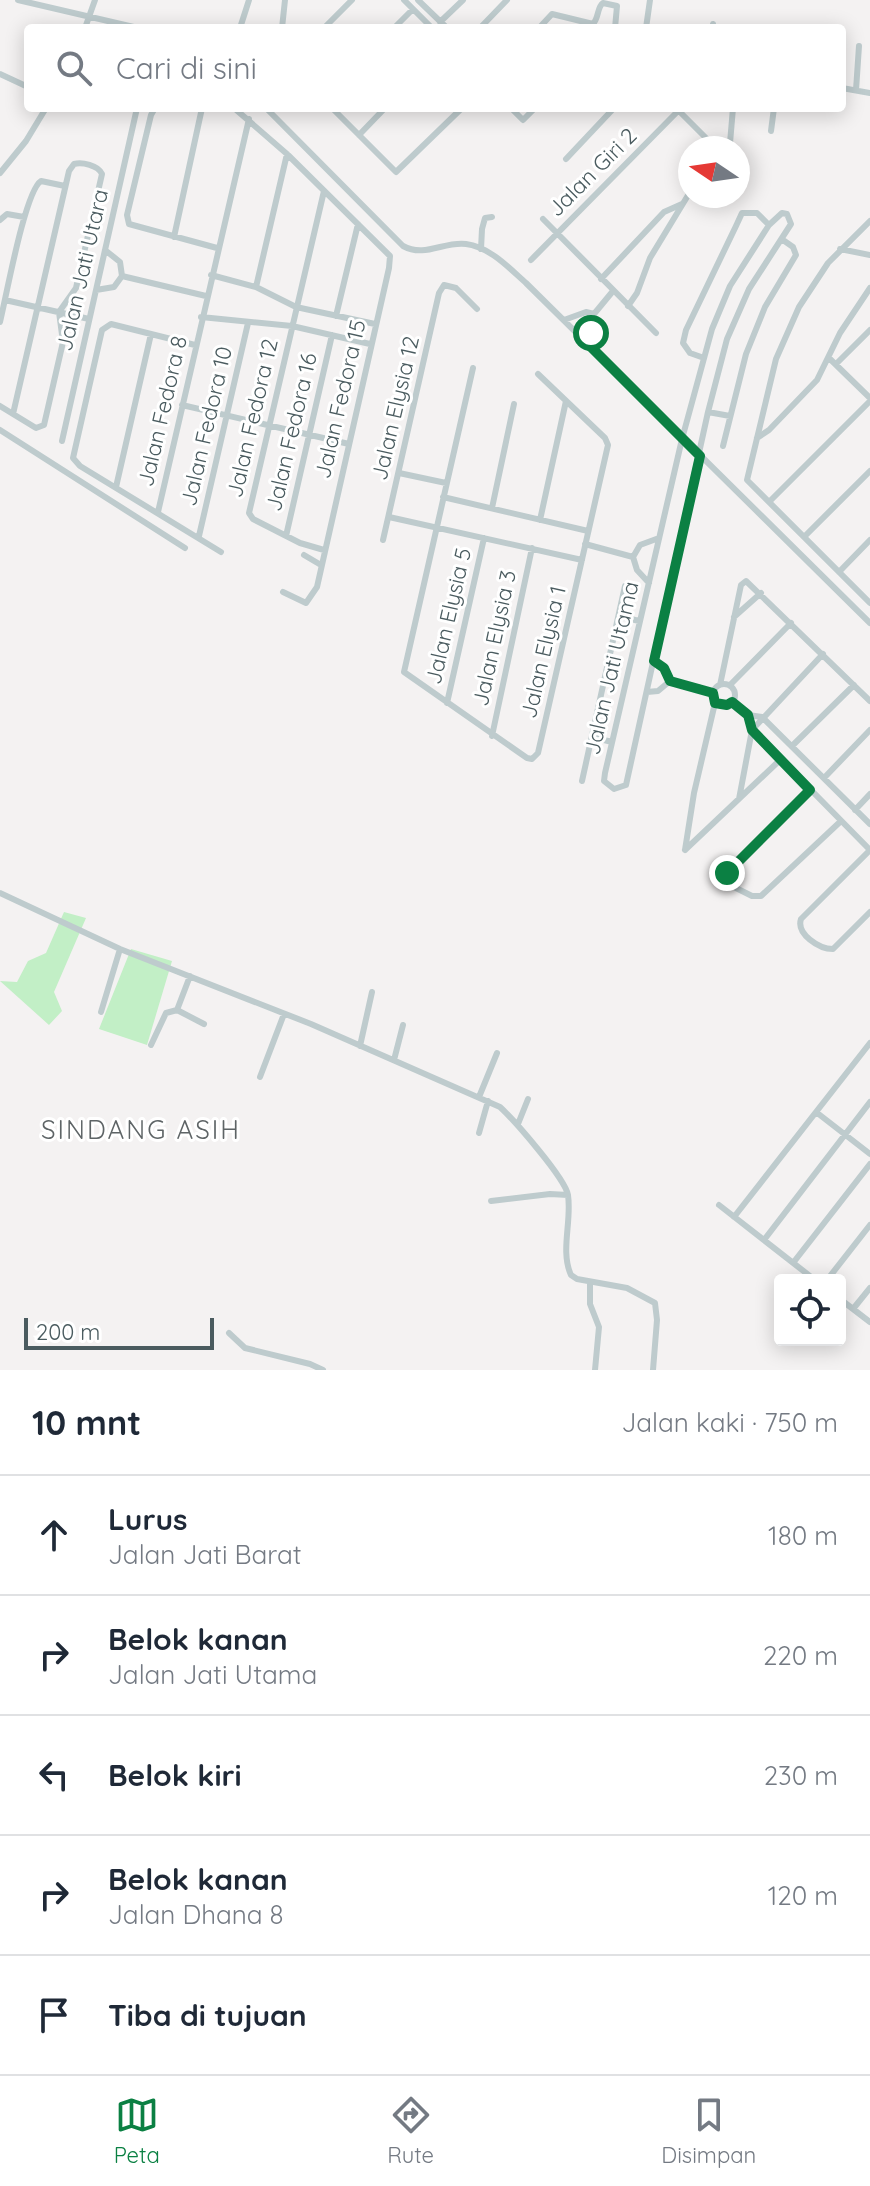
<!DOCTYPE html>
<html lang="id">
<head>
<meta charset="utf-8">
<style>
  :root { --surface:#fff; --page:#f2f2f3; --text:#1f2937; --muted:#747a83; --line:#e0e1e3; --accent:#0b8043 }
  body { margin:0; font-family:Quicksand,sans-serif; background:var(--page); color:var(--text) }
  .controls { position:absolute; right:24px; bottom:24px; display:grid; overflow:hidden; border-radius:8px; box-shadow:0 4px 20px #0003 }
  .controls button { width:72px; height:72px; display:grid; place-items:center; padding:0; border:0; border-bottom:2px solid var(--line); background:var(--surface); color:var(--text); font:40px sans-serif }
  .compass { position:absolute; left:678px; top:136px; width:72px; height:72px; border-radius:50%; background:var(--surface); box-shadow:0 4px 20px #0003; rotate:283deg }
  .scale { position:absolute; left:24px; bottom:20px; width:190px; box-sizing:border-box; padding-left:8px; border:4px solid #4a5b5f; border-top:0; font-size:22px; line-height:28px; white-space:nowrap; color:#4a5b5f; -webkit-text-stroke:6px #fff; paint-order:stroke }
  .stop { position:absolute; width:24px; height:24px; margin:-18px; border:6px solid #0b8043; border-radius:50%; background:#fff }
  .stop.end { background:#0b8043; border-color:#fff; box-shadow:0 2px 8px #0008 }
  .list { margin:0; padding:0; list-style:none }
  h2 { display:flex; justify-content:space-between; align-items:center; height:104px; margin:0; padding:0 32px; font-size:34px }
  h2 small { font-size:26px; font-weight:400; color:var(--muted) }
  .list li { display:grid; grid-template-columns:52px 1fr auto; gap:24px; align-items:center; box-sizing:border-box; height:120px; padding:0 32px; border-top:2px solid var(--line) }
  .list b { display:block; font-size:30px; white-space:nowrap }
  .list p { margin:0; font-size:26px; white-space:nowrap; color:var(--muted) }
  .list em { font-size:26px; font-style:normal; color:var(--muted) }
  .icon { flex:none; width:44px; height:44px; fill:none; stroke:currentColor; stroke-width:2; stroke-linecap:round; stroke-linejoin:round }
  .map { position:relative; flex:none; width:870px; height:1370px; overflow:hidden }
  .search { position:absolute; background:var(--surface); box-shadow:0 4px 20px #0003; left:24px; right:24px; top:24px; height:88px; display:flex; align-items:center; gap:20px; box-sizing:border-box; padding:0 28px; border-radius:8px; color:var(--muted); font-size:30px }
  .sheet { height:704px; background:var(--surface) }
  nav { display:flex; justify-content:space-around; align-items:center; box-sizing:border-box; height:112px; border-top:2px solid var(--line); background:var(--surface); font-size:22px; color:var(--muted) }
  nav a { display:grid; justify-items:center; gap:4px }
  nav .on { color:var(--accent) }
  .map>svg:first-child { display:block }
  .green { fill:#c2efc6 }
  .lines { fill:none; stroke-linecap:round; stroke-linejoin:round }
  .minor { stroke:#becbcd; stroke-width:6 }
  .route { stroke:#0b8043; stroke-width:10 }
  .labels { text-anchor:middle; stroke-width:6; stroke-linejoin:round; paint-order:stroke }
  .street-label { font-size:22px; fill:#4a5b5f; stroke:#fff }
  .quarter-label { font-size:26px; letter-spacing:2px; fill:#5e6466; stroke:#fff }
</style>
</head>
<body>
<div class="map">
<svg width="870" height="1370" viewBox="0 0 870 1370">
  <rect width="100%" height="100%" fill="#f4f2f2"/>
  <path class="green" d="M64,912L86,918L54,992L62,1011L49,1025L0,981L17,982L28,961L46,953Z
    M131,949L172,961L147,1045L99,1029Z"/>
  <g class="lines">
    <path class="minor" d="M18,0L138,28
      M404,0L432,28
      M418,0L447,28
      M440,22L463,0
      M593,24C599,18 597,7 603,3L617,6L615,28
      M85,28L95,0
      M240,28L249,0
      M282,28L285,0
      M324,28L352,0
      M394,28L413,9
      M480,28L507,0
      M539,28L552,14L593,24L596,28
      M646,28L650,0
      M712,28L713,24
      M0,74L28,87
      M842,88L870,93
      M856,90L859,46
      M155,108L151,115L127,215L129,224L217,248
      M234,108L287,154L390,256L389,268L317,587L306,603L283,592
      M266,108L403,246C425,258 444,241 466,244C490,247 509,268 526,283L870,623
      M332,108L396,172L462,108
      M511,108L523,120L535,108
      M676,108L716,148
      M771,131L774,108
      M359,135L385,108
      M724,148L730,143L733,108
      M566,159L614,108
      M0,173L26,141L46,108
      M324,191L249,513L253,519L300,543L324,550
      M782,213L787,214L791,224L749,289L727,339L708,412L626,785L614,789L604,781L605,773L682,439L712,329L730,286L769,225Z
      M543,219L656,333
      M0,220L7,214L24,217
      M870,221L828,263L799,307L776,359L747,480L870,603
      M174,237L202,108
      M481,249L482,229L485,218L492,217
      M840,249L870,255
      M531,260L678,111
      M211,275L256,287L296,307L375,324
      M122,276L206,296
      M601,279L664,212L682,204
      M256,287L287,154
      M96,290L114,287L122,276L120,262L105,250
      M5,300L89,319
      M628,306L637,293L650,258L690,192
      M594,314L613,291
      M336,316L358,224
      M201,317L292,326L370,344
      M564,320L586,312L594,314L587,343
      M0,322C6,298 25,191 41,181L65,186
      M195,345L111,324L102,330L73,458L80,466L221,552
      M704,358L690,353L683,343L686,330L736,226L742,213H757L769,225
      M829,358L870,398
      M837,363L870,330
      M473,368L404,672L527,758L532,759L538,753L608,445L605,438L538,374
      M182,405L349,444
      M0,406L36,428L44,425L63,342L59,312L76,288L102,174C98,165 82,162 74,164L69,171L13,414
      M708,412L730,416
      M0,430L185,548
      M757,438L769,430L817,380L840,333L870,288
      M62,441L137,108
      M723,446L746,354L765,307L796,255L793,247L783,240
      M399,473L446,483
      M116,487L151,334
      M443,497L588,531
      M769,502L870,401
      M492,508L514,404
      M158,512L249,119
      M389,517L582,560
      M540,520L566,401
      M199,536L248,323
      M286,536L332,335
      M804,537L870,471
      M383,540L439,293L444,285L456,288L477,309
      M585,544L633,557
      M304,555L321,565
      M839,572L870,540
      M649,583L637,570L633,557L640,545L659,538
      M619,616L639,621
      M734,617L761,593
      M654,661L664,668L670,681
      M670,681L713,693
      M713 695a11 11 0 1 1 22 0a11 11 0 1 1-22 0Z
      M720,685L741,585L746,581L870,701
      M730,685L791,623
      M647,692L658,691L670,681
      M732,702L748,715L762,717L870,824
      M447,703L484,538
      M748,715L752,730L870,850L801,919C796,934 819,949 833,949L870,912
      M492,736L532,548
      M592,737L612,742
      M792,746L854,685
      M824,778L870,730
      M582,781L625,586
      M810,790L733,865L726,878L728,884L752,896H761L841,821
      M739,799L752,730L823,654
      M855,810L870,794
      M685,850L694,793L715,703
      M685,850L780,760
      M0,893L120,949L311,1024L500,1107C514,1120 565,1178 568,1195C572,1221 560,1251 571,1275L577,1279L627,1288L655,1303L657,1320L653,1370
      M177,1010L204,1024
      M101,1012L120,949
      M151,1045L166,1013L177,1010L190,976
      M360,1046L372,992
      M394,1060L403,1025
      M260,1077L284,1014
      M479,1097L497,1053
      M816,1112L870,1154
      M518,1124L528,1099
      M479,1133L488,1101
      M491,1201L550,1194L568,1195
      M719,1205L815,1280
      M734,1217L870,1043
      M764,1240L870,1102
      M793,1263L870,1164
      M827,1280L870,1225
      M590,1282V1304L599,1327L595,1370
      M840,1299L870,1322
      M853,1309L870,1288
      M229,1333L245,1348L310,1364L323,1370"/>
  </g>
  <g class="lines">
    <path class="route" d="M591,333L587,343L700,456L654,661L664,668L670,681L713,693L715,703L727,705L732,702L748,715L752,730L810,790L727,873"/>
  </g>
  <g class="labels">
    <g class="street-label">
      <text transform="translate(592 172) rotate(-45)" y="8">Jalan Giri 2</text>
      <text transform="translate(82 270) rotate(-77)" y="8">Jalan Jati Utara</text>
      <text transform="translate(340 399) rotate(-77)" y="8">Jalan Fedora 15</text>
      <text transform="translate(395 408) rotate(-77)" y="8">Jalan Elysia 12</text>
      <text transform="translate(162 411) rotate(-77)" y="8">Jalan Fedora 8</text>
      <text transform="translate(252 418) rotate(-77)" y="8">Jalan Fedora 12</text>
      <text transform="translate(206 426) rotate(-77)" y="8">Jalan Fedora 10</text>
      <text transform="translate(291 432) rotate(-77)" y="8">Jalan Fedora 16</text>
      <text transform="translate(448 616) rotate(-77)" y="8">Jalan Elysia 5</text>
      <text transform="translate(494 638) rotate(-78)" y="8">Jalan Elysia 3</text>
      <text transform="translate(543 652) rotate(-77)" y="8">Jalan Elysia 1</text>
      <text transform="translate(611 668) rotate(-77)" y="8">Jalan Jati Utama</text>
    </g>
    <g class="quarter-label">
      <text x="141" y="1139">SINDANG ASIH</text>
    </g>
  </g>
</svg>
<div class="controls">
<button><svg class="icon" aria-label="locate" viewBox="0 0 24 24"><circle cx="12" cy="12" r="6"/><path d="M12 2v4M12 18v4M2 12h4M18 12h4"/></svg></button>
</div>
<svg class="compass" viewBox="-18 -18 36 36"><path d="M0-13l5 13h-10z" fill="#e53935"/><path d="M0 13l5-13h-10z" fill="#747a83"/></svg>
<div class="scale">200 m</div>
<div class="stop" style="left:591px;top:333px"></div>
<div class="stop end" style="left:727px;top:873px"></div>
<div class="search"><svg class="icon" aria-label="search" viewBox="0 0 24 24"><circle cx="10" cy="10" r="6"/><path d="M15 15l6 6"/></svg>Cari di sini</div>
</div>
<section class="sheet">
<h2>10 mnt<small>Jalan kaki · 750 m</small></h2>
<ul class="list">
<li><svg class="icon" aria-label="ahead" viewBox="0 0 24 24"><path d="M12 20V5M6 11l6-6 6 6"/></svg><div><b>Lurus</b><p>Jalan Jati Barat</p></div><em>180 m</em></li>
<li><svg class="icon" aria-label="right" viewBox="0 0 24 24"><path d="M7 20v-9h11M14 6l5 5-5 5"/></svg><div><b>Belok kanan</b><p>Jalan Jati Utama</p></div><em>220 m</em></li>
<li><svg class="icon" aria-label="left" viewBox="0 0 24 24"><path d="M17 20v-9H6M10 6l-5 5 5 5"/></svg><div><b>Belok kiri</b></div><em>230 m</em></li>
<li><svg class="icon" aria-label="right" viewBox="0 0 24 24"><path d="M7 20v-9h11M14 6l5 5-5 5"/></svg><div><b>Belok kanan</b><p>Jalan Dhana 8</p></div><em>120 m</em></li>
<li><svg class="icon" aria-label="arrive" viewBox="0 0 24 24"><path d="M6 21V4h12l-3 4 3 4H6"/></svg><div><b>Tiba di tujuan</b></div></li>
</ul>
</section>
<nav>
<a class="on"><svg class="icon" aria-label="map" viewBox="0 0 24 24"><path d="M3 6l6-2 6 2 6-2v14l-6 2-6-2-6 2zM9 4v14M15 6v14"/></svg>Peta</a>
<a><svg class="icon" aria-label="directions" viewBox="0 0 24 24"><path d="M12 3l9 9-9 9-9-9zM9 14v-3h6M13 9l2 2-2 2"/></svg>Rute</a>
<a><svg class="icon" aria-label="saved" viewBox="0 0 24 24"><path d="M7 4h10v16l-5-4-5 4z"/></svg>Disimpan</a>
</nav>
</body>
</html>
